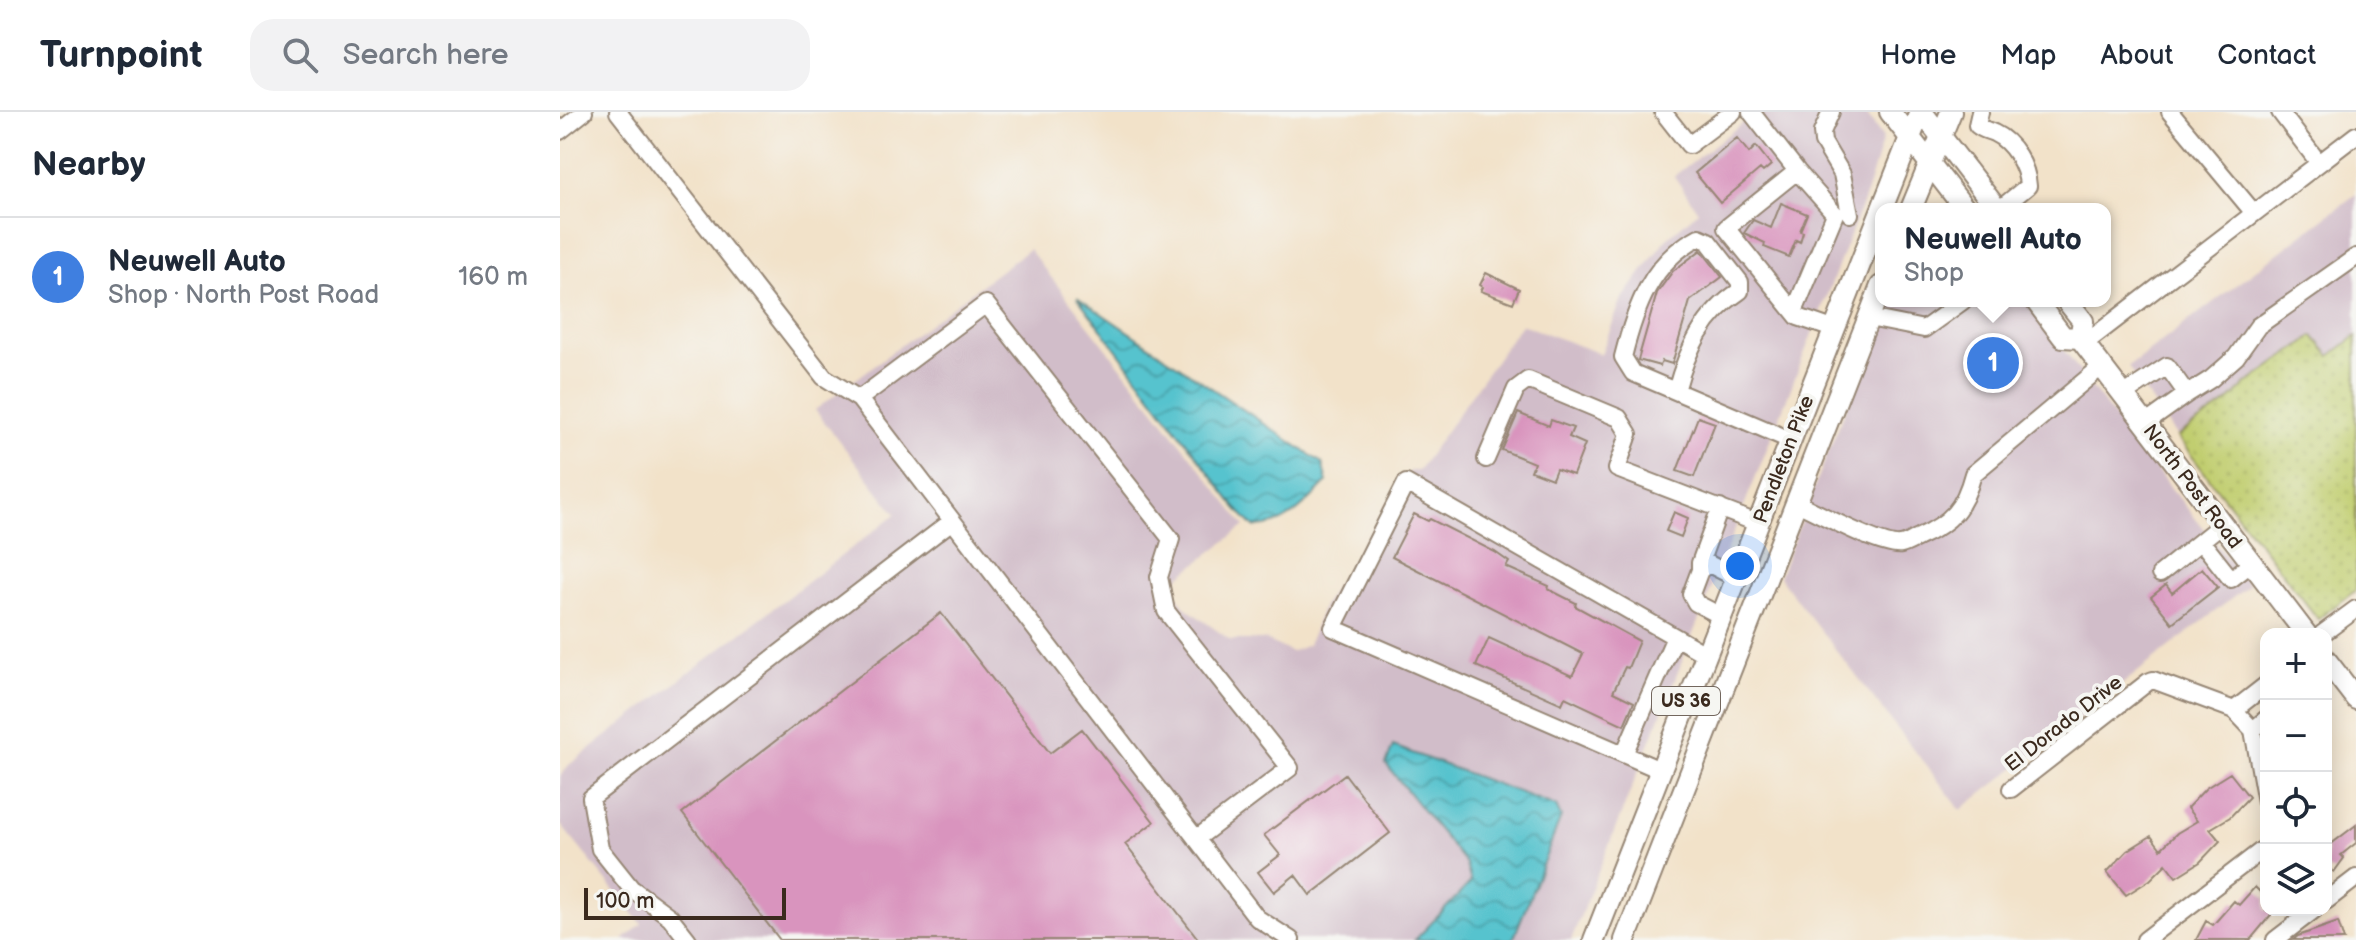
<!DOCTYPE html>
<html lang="en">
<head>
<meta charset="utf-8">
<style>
  :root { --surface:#fff; --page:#f2f2f3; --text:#1f2937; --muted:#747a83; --line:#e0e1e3; --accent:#b45309 }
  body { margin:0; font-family:"Balsamiq Sans",sans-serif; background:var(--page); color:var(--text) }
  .controls { position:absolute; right:24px; bottom:24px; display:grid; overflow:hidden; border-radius:16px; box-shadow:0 4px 20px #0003 }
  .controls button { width:72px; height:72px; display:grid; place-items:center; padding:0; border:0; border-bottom:2px solid var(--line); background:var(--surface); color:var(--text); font:40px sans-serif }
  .scale { position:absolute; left:24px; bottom:20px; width:202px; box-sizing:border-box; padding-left:8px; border:4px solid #3b2a1e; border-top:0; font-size:22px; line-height:28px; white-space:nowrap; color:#3b2a1e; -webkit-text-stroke:6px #f6f6f2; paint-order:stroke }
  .you { position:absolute; left:1180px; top:454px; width:28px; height:28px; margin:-20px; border:6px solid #fff; border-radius:50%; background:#1a73e8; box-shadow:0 0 0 12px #1a73e833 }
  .badge { display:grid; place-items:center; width:52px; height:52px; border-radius:50%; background:var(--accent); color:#fff; font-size:26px; font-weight:700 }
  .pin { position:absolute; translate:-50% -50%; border:4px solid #fff; box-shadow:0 2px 8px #0006 }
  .popup { position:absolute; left:1315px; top:91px; width:236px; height:104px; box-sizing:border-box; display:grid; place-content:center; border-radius:16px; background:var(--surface); filter:drop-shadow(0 2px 6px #0005); font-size:26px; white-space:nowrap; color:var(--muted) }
  .popup b { font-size:30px; color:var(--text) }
  .popup::after { content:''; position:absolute; left:50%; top:100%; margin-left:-16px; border:16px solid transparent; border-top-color:var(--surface) }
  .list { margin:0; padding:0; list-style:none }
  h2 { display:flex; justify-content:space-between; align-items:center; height:104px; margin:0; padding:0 32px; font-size:34px }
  h2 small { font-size:26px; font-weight:400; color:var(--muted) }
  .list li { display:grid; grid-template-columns:52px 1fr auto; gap:24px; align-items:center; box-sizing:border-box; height:120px; padding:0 32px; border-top:2px solid var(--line) }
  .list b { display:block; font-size:30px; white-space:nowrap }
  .list p { margin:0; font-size:26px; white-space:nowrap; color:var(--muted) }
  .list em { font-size:26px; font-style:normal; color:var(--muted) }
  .icon { flex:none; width:44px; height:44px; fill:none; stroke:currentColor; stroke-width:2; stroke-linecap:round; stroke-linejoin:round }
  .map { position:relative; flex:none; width:1796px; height:828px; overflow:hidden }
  header { display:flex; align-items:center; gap:48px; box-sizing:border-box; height:112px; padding:0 40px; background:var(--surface); border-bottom:2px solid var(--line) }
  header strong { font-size:38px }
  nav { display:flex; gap:44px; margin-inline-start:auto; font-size:28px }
  .search { width:560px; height:72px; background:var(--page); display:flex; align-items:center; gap:20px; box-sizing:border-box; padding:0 28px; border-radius:24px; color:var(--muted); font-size:30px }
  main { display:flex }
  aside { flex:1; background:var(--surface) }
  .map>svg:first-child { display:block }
  .industrial { fill:#d1bdc9 }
  .grass { fill:url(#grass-dots); stroke:#7e7c46; stroke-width:2 }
  .water { fill:url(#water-waves); stroke:#487676; stroke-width:2 }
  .building { fill:#d994be }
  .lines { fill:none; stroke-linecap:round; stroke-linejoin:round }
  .minor-casing { stroke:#968674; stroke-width:20 }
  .major-casing { stroke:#968674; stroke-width:24 }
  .minor { stroke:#fff; stroke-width:16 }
  .major { stroke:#fff; stroke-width:20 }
  .labels { text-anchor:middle; stroke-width:8; stroke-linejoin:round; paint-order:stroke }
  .shield { fill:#f6f6f2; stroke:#73675e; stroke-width:2 }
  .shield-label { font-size:18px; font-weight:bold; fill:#3b2a1e }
  .street-label { font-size:20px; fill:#3b2a1e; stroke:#f6f6f2 }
</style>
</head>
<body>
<header>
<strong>Turnpoint</strong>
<div class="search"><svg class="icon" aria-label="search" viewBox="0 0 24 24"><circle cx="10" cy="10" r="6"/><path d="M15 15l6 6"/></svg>Search here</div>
<nav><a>Home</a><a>Map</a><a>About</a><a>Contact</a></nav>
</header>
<main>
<aside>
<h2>Nearby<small></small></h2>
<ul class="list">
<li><span class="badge" style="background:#3f7fe0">1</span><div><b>Neuwell Auto</b><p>Shop · North Post Road</p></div><em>160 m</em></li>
</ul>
</aside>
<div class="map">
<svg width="1796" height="828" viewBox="0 0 1796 828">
  <defs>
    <pattern id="grass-dots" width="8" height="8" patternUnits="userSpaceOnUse" patternTransform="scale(2)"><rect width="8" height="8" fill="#c1ce6f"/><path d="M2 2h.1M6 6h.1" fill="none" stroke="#a7b160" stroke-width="1.8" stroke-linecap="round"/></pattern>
    <pattern id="water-waves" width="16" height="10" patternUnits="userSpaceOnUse" patternTransform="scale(2)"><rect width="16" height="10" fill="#56c3ce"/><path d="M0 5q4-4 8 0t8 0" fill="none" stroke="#489fa7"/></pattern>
  </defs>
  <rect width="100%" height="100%" fill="#f6f6f2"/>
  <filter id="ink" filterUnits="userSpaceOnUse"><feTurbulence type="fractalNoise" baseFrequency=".0125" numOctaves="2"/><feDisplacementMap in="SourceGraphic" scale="16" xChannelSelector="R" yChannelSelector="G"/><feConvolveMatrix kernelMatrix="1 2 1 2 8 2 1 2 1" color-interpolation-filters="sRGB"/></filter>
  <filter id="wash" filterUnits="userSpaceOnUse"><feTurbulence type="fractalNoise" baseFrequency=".006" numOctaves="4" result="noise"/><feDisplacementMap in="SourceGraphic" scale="32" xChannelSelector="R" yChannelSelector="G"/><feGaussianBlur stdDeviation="1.8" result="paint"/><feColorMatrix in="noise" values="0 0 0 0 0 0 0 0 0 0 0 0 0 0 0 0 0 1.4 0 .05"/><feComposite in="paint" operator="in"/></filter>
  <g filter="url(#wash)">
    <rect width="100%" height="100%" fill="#f2e2c9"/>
    <path class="industrial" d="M1197,0H1305L1323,26L1307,79L1233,271L1011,828H63L82,812L0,712V664L9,653L336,402L255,298L469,137L685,414L618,466L614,480L626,496L670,528H706L731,540L748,533L763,494L850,359H858L961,212L1041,242L1061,189L1106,127L1138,99L1114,64Z
      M1796,82V224L1770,245L1753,224L1685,273L1669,289L1617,325L1568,255Z
      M1328,189H1467L1561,314L1689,473L1401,698L1219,465Z"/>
    <path class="grass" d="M1753,224L1770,244L1796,224V478L1758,507L1617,325L1669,289L1685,273Z"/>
    <path class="water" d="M517,185L762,351L767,370C745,392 726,416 694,415L676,396Z
      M833,634L996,694L1001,705L953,828H855L911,770L906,752L826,652Z"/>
    <g id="blocks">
      <path class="building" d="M1177,26L1189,41L1196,34L1211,53L1203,60L1200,57L1160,91L1135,61Z
        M1221,91L1247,102L1240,119L1243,120L1240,130L1236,128L1229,145L1204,135L1205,131L1184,121L1193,108L1211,116Z
        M1141,138L1162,165L1130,189L1112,252L1102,249L1100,254L1078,248L1097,181L1113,159Z
        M926,161L959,177L953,191L921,179L923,175L920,173Z
        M958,301L989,314L991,308L1013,316L1009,325L1025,332L1013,363L996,357L992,367L971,359L974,351L942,338Z
        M1138,305L1155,311L1134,365L1117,359Z
        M1114,400L1128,406L1121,425L1106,419Z
        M854,402L868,409L870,407L935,440L949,450L946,455L989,474L988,477L1016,491L1015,494L1079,529L1068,556L1065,555L1053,580L1074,590L1064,613L1005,585L1002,592L916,554L929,526L1012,564L1023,542L832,445Z
        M1642,456L1658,475L1612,511L1591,485L1606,473L1612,481Z
        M381,501L490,641L522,617L594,710L565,732L639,828H220L122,701Z
        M1670,661L1689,685L1670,705L1650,717L1660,729L1640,750L1616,765L1606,752L1590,768L1566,783L1547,760L1567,739L1591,724L1601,737L1617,721L1637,709L1627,696L1646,676Z
        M785,662L830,721L750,783L735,763L714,780L698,760L720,743L704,723Z
        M1796,713V731L1781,743L1784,746L1774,760L1766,755V736Z
        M1695,775L1706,786V798H1715L1690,828H1636L1646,809L1653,813L1674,789L1679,793Z
        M1778,810L1784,828H1733L1738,824Z"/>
    </g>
  </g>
  <g filter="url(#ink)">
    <use href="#blocks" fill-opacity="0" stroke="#968674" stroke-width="2"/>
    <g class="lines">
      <g class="minor-casing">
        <path id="minor" d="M58,0L264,265L299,287
          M1103,0L1129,33L1173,0
          M1191,0L1237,59L1166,116L1238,205L1273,217
          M1271,0L1262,20L1263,30L1282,62L1290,102
          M1420,0L1417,13C1423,18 1427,18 1434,21C1453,30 1467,54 1468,74L1440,97
          M1610,0L1694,101
          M1720,0L1759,51
          M0,19L24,0
          M1234,200L1275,102L1237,59
          M1309,206L1364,217L1403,189
          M1524,232L1796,23
          M1116,279C1127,238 1144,202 1180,179V170L1148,129L1139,125C1091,149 1075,197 1063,245L1073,261L1230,328
          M1627,282L1651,267L1676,245L1698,214L1796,145
          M1563,283L1607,254L1627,282L1585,312
          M926,347L956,277L968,268L1059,306L1069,322L1057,357L1197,411
          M1237,391C1257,400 1322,436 1341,433C1347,432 1354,427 1359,425C1391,411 1404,396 1413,362L1541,255
          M1641,429L1671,467L1692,451
          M1140,458V451L1160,396
          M1600,462L1662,412
          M1161,504L1136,491L1131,482L1140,458L1149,452L1176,466
          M1762,522L1796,497
          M1674,598L1706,573
          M1693,618L1706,607
          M1064,642L1115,525
          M1100,658L773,516L846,371L1145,542
          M1451,677L1588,570L1593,568L1674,598L1693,618L1706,690
          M636,727L730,656L606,499L599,465L611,427L426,192L299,287L697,806L731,828
          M1766,789L1796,766
          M128,828L110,805L71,776L40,737L31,686L392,409
          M1585,828L1706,735
          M1715,828L1754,798"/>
      </g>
      <g class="major-casing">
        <path id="major" d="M1330,0L1405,97
          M1362,0L1437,97
          M1351,97L1391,0
          M1476,189L1503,225L1520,226
          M1507,189L1523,209L1520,226L1746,522
          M1766,548L1796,587
          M1034,828L1360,0
          M1065,828L1321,174"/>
      </g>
      <use href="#minor" class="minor"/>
      <use href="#major" class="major"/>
    </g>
  </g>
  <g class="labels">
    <rect class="shield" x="1092" y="575" width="68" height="28" rx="6"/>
    <g class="shield-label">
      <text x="1126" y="595">US 36</text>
    </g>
    <g class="street-label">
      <text transform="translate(1223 347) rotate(-69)" y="7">Pendleton Pike</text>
      <text transform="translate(1633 374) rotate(53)" y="7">North Post Road</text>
      <text transform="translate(1503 611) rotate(-38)" y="7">El Dorado Drive</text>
    </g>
  </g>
</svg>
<div class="controls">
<button>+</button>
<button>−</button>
<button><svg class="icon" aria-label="locate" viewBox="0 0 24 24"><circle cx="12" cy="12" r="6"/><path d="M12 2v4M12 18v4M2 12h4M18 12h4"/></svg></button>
<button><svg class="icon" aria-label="layers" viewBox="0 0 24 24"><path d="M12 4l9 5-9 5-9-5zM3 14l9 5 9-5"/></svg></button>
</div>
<div class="scale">100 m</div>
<div class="you"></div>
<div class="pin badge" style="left:1433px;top:251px;background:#3f7fe0">1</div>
<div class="popup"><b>Neuwell Auto</b>Shop</div>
</div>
</main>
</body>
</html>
